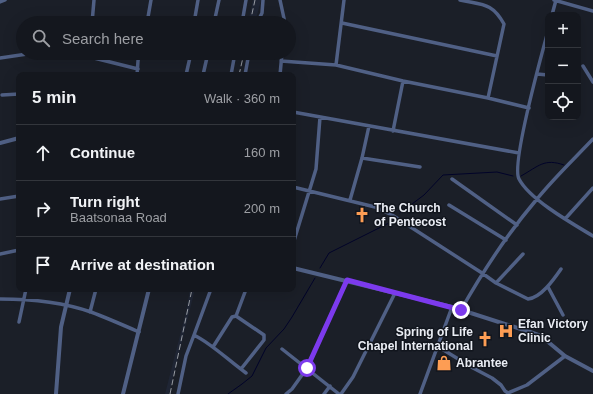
<!DOCTYPE html>
<html lang="en">
<head>
<meta charset="utf-8">
<style>
  :root { --surface:#14171e; --page:#1d2027; --text:#f1f3f6; --muted:#9d9fa4; --line:#33363c }
  body { margin:0; font-family:Helvetica,sans-serif; background:var(--page); color:var(--text) }
  .controls { position:absolute; right:12px; top:12px; display:grid; overflow:hidden; border-radius:8px; box-shadow:0 4px 16px #0002 }
  .controls button { width:36px; height:36px; display:grid; place-items:center; padding:0; border:0; border-bottom:1px solid var(--line); background:var(--surface); color:var(--text); font:20px sans-serif }
  .stop { position:absolute; width:12px; height:12px; margin:-9px; border:3px solid #7c3aed; border-radius:50%; background:#fff }
  .stop.end { background:#7c3aed; border-color:#fff; box-shadow:0 1px 4px #0008 }
  .list { margin:0; padding:0; list-style:none }
  h2 { display:flex; justify-content:space-between; align-items:center; height:52px; margin:0; padding:0 16px; font-size:17px }
  h2 small { font-size:13px; font-weight:400; color:var(--muted) }
  .list li { display:grid; grid-template-columns:26px 1fr auto; gap:12px; align-items:center; box-sizing:border-box; height:56px; padding:0 16px; border-top:1px solid var(--line) }
  .list b { display:block; font-size:15px; white-space:nowrap }
  .list p { margin:0; font-size:13px; white-space:nowrap; color:var(--muted) }
  .list em { font-size:13px; font-style:normal; color:var(--muted) }
  .icon { flex:none; width:22px; height:22px; fill:none; stroke:currentColor; stroke-width:2; stroke-linecap:round; stroke-linejoin:round }
  .map { position:relative; flex:none; width:593px; height:394px; overflow:hidden }
  .search { position:absolute; background:var(--surface); box-shadow:0 4px 16px #0002; left:16px; top:16px; width:280px; height:44px; display:flex; align-items:center; gap:10px; box-sizing:border-box; padding:0 14px; border-radius:22px; color:var(--muted); font-size:15px }
  .panel { position:absolute; background:var(--surface); box-shadow:0 4px 16px #0002; left:16px; top:72px; width:280px; height:220px; border-radius:8px }
  .map>svg:first-child { display:block }
  .built { fill:#1f2534 }
  .lines { fill:none; stroke-linecap:round; stroke-linejoin:round }
  .stream { stroke:#010329; stroke-width:1 }
  .minor { stroke:#506085; stroke-width:3.5 }
  .tertiary { stroke:#506085; stroke-width:4 }
  .rail { stroke:#9a9ea5; stroke-width:1; stroke-dasharray:6 3; stroke-linecap:butt }
  .route { stroke:#7c3aed; stroke-width:5 }
  .labels { text-anchor:middle; stroke-width:3; stroke-linejoin:round; paint-order:stroke }
  .poi-label { font-size:12px; font-weight:bold; fill:#eaedf4; stroke:#12161e; text-anchor:start }
</style>
</head>
<body>
<div class="map">
<svg width="593" height="394" viewBox="0 0 593 394">
  <rect width="100%" height="100%" fill="#1b1f28"/>
  <path class="built" d="M253,0H261L255,23H248Z
    M190,289H195L169,394H165L186,312Z"/>
  <g class="lines">
    <path class="stream" d="M521,176C539,166 544,158 564,165
      M400,213L424,195L443,175L497,172L513,176
      M320,268L329,253L391,222L395,218
      M228,394L242,384L252,376L266,348L284,329L292,317L315,278"/>
    <path class="minor" d="M280,0L285,23
      M460,0C482,5 492,2 504,24L488,98
      M554,0L593,11
      M0,2L5,0
      M552,15L556,0
      M92,23L94,0
      M147,23L151,0
      M194,23L198,0
      M214,23L219,0
      M242,23L246,0
      M257,23L262,13L263,0
      M342,23L497,56
      M548,31C542,53 511,165 519,179C530,200 573,224 593,236
      M63,53L86,56L138,69
      M0,58L34,53
      M281,61L336,65L403,81L488,98L529,108
      M336,65L344,0
      M583,66L593,82
      M537,74L548,75
      M137,75L138,61L139,53
      M186,75L191,53
      M203,75L208,53
      M231,75L235,53
      M245,75L249,53
      M280,75L282,53
      M2,95L19,94
      M293,112L519,153
      M393,131L403,81
      M362,158L420,167
      M452,179L517,225
      M293,187L375,207L392,215L482,273L496,283L528,299C541,298 554,279 561,269
      M0,199L19,196
      M350,200L362,158L369,126
      M449,205L506,240
      M565,219L593,188
      M293,244L316,169L320,117
      M0,254L19,250
      M496,283L523,254
      M548,287L563,315
      M211,289L194,335C212,344 228,360 246,373
      M0,299C30,299 62,302 91,312C107,318 123,325 139,332
      M461,310C483,271 508,233 537,199C554,178 574,159 593,139
      M90,312L96,289
      M236,316L245,292
      M19,322L26,289
      M437,346L473,368L492,378L501,385L505,391L508,393L527,385L565,356
      M213,347L232,317L236,316L264,335V340L241,369
      M282,349L339,394
      M178,394L186,356L194,335
      M286,394L292,389L307,368L347,280
      M324,394L330,386
      M341,394L353,377L395,293
      M420,394L452,307"/>
    <path class="tertiary" d="M0,143L19,138
      M293,268L452,307L530,332L541,336L565,356L593,371
      M56,394L61,327L70,289
      M123,394L149,289"/>
    <path class="rail" d="M250,23L255,0
      M239,75L244,53
      M170,394L192,289"/>
  </g>
  <g class="lines">
    <path class="route" d="M307,368L347,280L461,310"/>
  </g>
  <defs>
    <g id="church-bare" transform="scale(1.2)"><path d="M-1.2-6h2.4v3.5h3.3v2.4h-3.3V6h-2.4V-.1h-3.3v-2.4h3.3Z" fill="#fd9d54" stroke="#12161e" stroke-width="2.5" paint-order="stroke"/></g>
    <g id="hospital-bare" transform="scale(1.2)"><path d="M-5-5h3v3.5h4V-5h3V5h-3V1.5h-4V5h-3Z" fill="#fd9d54" stroke="#12161e" stroke-width="2.5" paint-order="stroke"/></g>
    <g id="shop-bare" transform="scale(1.2)"><path d="M-5-2.5h2.3a2.7 3.5 0 0 1 5.4 0H5L5.5 6h-11ZM-1.5-2.5h3a1.5 2.3 0 0 0-3 0Z" fill="#fd9d54" stroke="#12161e" stroke-width="2.5" paint-order="stroke"/></g>
  </defs>
  <g fill-rule="evenodd">
    <use href="#church-bare" x="362" y="215"/>
    <use href="#hospital-bare" x="506" y="331"/>
    <use href="#church-bare" x="485" y="339"/>
    <use href="#shop-bare" x="444" y="363"/>
  </g>
  <g class="labels">
    <g class="poi-label">
      <text x="374" y="212">The Church<tspan x="374" dy="14">of Pentecost</tspan></text>
      <text x="518" y="328">Efan Victory<tspan x="518" dy="14">Clinic</tspan></text>
      <text x="473" y="336" text-anchor="end">Spring of Life<tspan x="473" dy="14">Chapel International</tspan></text>
      <text x="456" y="367">Abrantee</text>
    </g>
  </g>
</svg>
<div class="controls">
<button>+</button>
<button>−</button>
<button><svg class="icon" aria-label="locate" viewBox="0 0 24 24"><circle cx="12" cy="12" r="6"/><path d="M12 2v4M12 18v4M2 12h4M18 12h4"/></svg></button>
</div>
<div class="stop" style="left:307px;top:368px"></div>
<div class="stop end" style="left:461px;top:310px"></div>
<div class="search"><svg class="icon" aria-label="search" viewBox="0 0 24 24"><circle cx="10" cy="10" r="6"/><path d="M15 15l6 6"/></svg>Search here</div>
<section class="panel">
<h2>5 min<small>Walk · 360 m</small></h2>
<ul class="list">
<li><svg class="icon" aria-label="ahead" viewBox="0 0 24 24"><path d="M12 20V5M6 11l6-6 6 6"/></svg><div><b>Continue</b></div><em>160 m</em></li>
<li><svg class="icon" aria-label="right" viewBox="0 0 24 24"><path d="M7 20v-9h11M14 6l5 5-5 5"/></svg><div><b>Turn right</b><p>Baatsonaa Road</p></div><em>200 m</em></li>
<li><svg class="icon" aria-label="arrive" viewBox="0 0 24 24"><path d="M6 21V4h12l-3 4 3 4H6"/></svg><div><b>Arrive at destination</b></div></li>
</ul>
</section>
</div>
</body>
</html>
